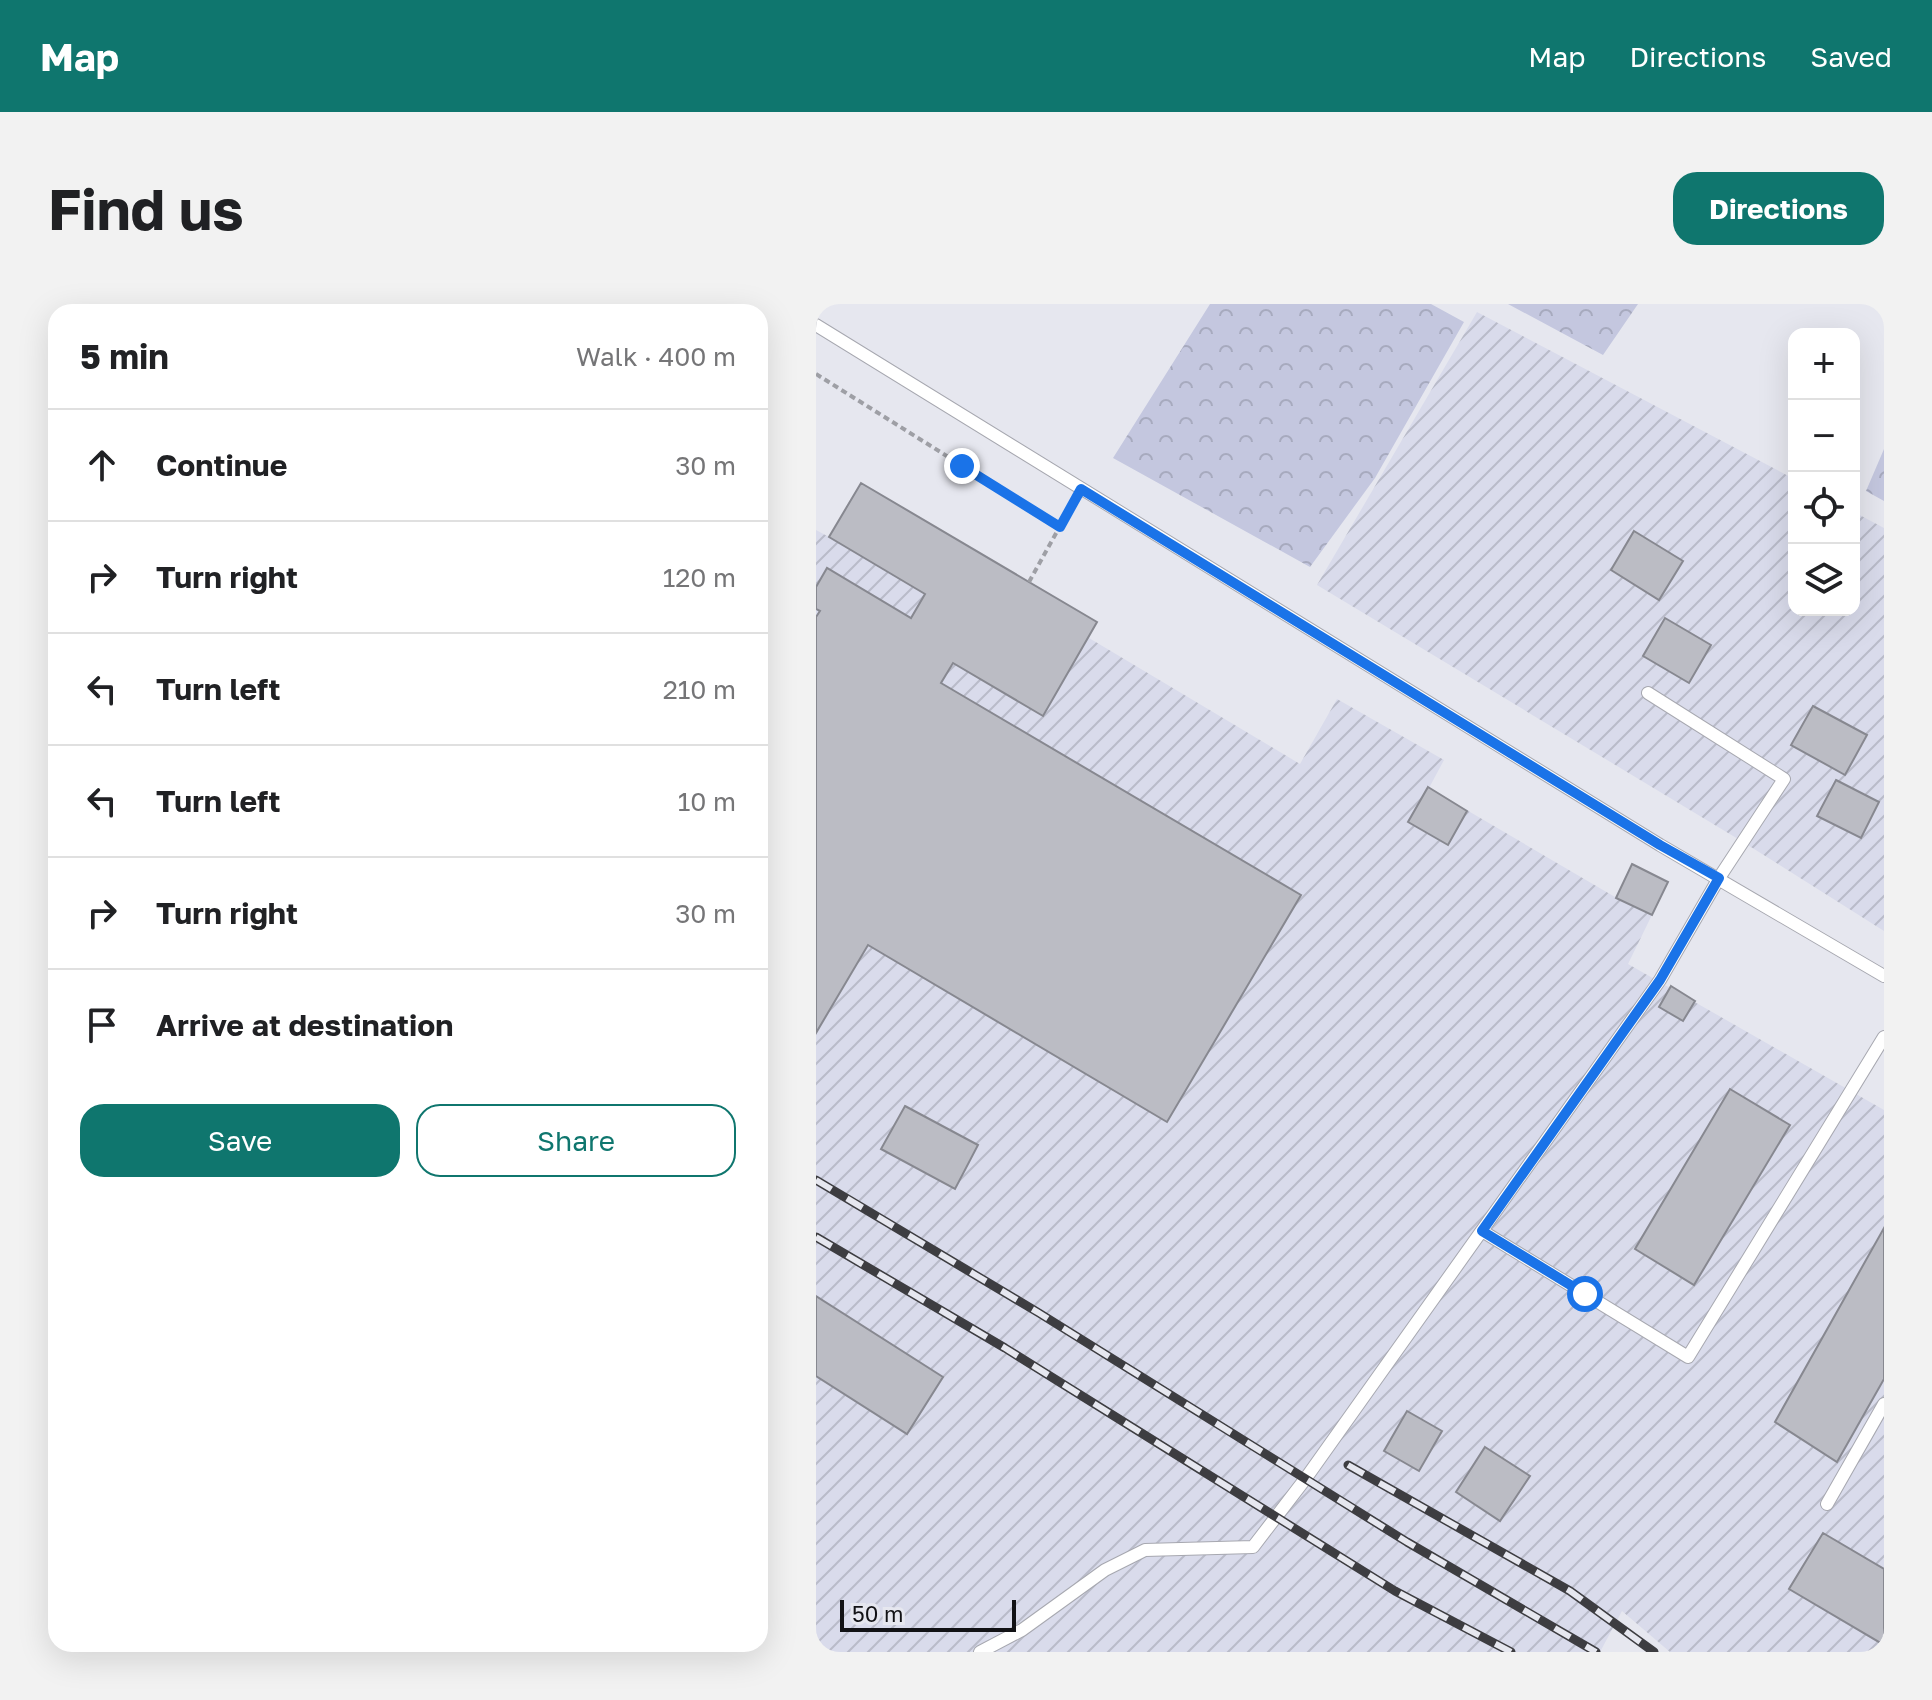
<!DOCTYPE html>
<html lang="en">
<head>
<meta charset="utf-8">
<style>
  :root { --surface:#fff; --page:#f2f2f2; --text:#202124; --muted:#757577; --line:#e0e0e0; --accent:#0f766e }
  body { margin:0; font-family:"Golos Text",sans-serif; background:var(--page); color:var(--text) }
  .controls { position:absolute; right:24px; top:24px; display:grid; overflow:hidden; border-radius:16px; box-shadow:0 8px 32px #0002 }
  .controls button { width:72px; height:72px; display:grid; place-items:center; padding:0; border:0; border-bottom:2px solid var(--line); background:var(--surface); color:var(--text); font:40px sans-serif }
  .scale { position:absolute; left:24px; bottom:20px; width:176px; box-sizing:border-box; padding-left:8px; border:4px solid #121215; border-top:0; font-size:22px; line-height:28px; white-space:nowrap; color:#121215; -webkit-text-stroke:6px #e6e7ef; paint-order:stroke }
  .stop { position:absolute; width:24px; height:24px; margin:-18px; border:6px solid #1a73e8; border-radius:50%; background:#fff }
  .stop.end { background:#1a73e8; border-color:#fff; box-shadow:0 2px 8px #0008 }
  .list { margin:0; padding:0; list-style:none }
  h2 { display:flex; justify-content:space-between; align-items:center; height:104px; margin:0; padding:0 32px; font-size:34px }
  h2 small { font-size:26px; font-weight:400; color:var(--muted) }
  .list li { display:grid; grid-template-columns:52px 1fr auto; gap:24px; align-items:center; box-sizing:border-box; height:112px; padding:0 32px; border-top:2px solid var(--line) }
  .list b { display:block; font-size:30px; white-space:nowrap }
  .list em { font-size:26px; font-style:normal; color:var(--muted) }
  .actions { display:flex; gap:16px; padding:24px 32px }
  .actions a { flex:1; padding:18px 0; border:2px solid var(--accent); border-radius:24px; text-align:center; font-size:28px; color:var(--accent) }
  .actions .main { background:var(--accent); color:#fff }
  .icon { flex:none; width:44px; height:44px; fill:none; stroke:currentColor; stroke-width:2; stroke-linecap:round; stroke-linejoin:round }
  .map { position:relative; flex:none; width:1068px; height:1348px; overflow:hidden; border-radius:24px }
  header { display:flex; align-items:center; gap:48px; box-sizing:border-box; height:112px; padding:0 40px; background:var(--accent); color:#fff }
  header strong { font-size:38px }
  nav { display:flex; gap:44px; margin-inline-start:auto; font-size:28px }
  .intro { display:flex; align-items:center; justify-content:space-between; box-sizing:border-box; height:192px; padding:0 48px }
  h1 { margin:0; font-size:56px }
  .button { padding:20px 36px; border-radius:24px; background:var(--accent); color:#fff; font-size:28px; font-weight:700 }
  main { display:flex; gap:48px; padding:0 48px }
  aside { flex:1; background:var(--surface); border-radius:24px; box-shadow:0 8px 32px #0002 }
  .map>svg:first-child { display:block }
  .industrial { fill:url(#industrial-furrows) }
  .forest { fill:url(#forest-crowns) }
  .building { fill:#bbbcc4; stroke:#878890; stroke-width:2 }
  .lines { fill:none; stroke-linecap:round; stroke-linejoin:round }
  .service-casing { stroke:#a7a8b0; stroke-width:14 }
  .path { stroke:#9e9fa5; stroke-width:4; stroke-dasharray:6 4; stroke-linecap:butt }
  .service { stroke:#fff; stroke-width:12 }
  .rail-casing { stroke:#3d3d41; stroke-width:9 }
  .rail { stroke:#e6e7ef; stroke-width:6; stroke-dasharray:18; stroke-linecap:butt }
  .route { stroke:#1a73e8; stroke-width:10 }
</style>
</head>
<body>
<header>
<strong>Map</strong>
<nav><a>Map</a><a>Directions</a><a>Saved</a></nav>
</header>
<div class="intro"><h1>Find us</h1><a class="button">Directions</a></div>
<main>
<aside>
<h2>5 min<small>Walk · 400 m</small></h2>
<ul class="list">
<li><svg class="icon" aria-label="ahead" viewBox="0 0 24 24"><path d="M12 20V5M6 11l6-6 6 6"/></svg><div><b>Continue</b></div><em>30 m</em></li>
<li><svg class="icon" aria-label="right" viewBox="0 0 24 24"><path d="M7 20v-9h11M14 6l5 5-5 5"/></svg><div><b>Turn right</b></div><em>120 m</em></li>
<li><svg class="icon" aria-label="left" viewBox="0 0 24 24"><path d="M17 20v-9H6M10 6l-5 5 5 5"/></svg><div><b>Turn left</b></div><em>210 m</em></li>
<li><svg class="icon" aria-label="left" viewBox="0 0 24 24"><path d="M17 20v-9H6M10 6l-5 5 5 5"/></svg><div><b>Turn left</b></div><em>10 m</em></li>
<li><svg class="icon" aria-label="right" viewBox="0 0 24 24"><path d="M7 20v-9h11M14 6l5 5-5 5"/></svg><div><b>Turn right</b></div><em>30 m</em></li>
<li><svg class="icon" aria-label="arrive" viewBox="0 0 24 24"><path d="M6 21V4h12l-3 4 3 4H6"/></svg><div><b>Arrive at destination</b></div></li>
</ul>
<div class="actions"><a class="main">Save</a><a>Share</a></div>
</aside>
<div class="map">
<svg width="1068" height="1348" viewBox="0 0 1068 1348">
  <defs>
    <pattern id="industrial-furrows" width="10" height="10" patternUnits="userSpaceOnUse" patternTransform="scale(2)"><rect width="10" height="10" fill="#d9dbeb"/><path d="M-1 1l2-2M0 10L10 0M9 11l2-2" fill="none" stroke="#b9bbc9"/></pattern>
    <pattern id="forest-crowns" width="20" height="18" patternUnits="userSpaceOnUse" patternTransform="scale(2)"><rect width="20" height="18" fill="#c4c7df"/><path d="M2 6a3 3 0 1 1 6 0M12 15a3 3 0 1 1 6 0" fill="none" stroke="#a7aabe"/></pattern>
  </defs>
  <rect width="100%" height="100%" fill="#e6e7ef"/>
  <path class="industrial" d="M661,8L978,175V306H1038V208L1068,224V627L927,538L501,281Z
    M45,179L281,318L273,334L484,460L521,395L628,456L613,484L799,593L816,560L852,578L812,660L1068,806V1348H854L806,1307L784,1348H0V226L13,233Z"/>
  <path class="forest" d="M394,0H615L648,18L559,174L494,263L297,154Z
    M692,0H822L787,51Z
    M1068,145V197L1050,187Z"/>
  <path class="building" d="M45,179L281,318L227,412L137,359L125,379L485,591L351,818L52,641L0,729V313L4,307L0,305V283L11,264L95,314L109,290L13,233Z
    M818,227L867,257L843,296L795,266Z
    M849,314L895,341L873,379L827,352Z
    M997,402L1051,431L1029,471L975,441Z
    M1020,476L1063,498L1045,534L1001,512Z
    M612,483L651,507L632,541L592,518Z
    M816,560L852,578L836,611L800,594Z
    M855,682L879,697L867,717L843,703Z
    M914,785L974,821L878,981L819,945Z
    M89,802L162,841L139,885L65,845Z
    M1068,924V1075L1021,1158L959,1118Z
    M0,992L127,1073L91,1130L0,1072Z
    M591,1107L626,1127L603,1167L568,1147Z
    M669,1143L714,1172L684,1217L640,1188Z
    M1007,1229L1068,1265V1341L973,1285Z"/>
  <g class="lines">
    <g class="service-casing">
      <path id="service" d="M0,21L844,541L1068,672
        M666,927L872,1053L1068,733
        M1011,1200L1068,1100
        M164,1348L206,1326L289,1266L329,1246L437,1243L490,1174L844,676L903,574L968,475L832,389"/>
    </g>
    <path class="path" d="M0,70L244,223
      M213,278L258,197"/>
    <use href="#service" class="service"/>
    <g class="rail-casing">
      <path id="rail" d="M0,876L223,1009L591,1238L780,1348
        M0,933L189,1044L579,1287L695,1348
        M532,1161L754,1287L838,1348"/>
    </g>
    <use href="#rail" class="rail"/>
  </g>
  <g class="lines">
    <path class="route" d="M146,162L244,223L265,185L844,541L903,574L844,676L666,927L769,990"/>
  </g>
</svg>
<div class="controls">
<button>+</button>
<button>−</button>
<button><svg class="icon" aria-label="locate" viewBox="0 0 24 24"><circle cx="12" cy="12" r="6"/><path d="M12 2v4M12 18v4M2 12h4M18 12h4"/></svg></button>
<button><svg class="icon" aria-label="layers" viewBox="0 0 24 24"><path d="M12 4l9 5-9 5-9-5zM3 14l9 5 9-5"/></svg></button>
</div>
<div class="scale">50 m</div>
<div class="stop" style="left:769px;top:990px"></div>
<div class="stop end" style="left:146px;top:162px"></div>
</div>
</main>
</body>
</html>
